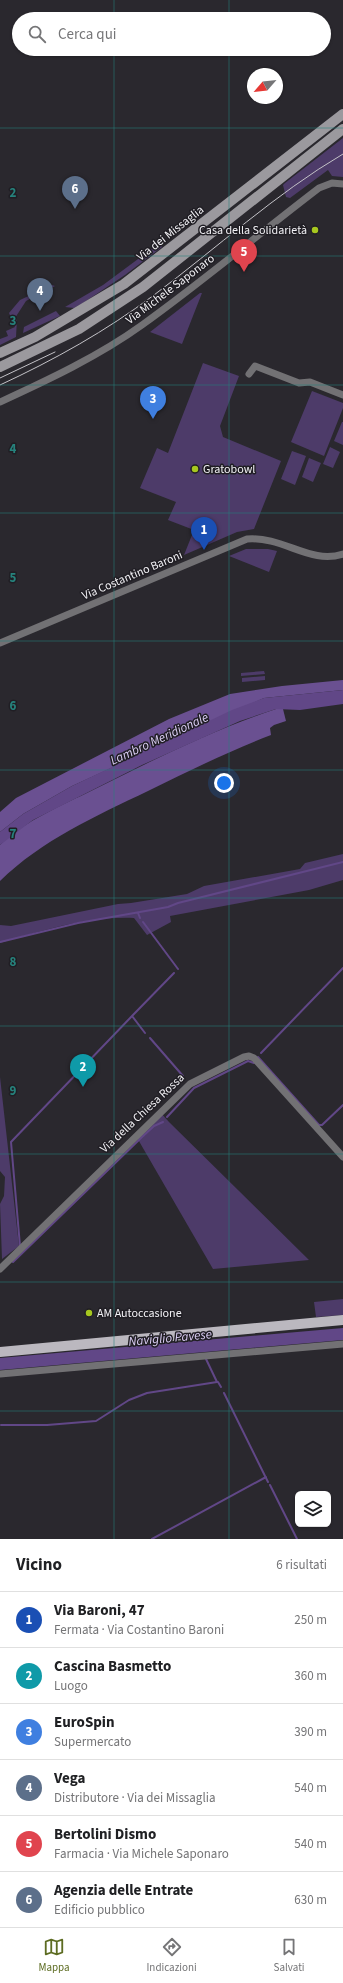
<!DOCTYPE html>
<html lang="it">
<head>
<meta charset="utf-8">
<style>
  :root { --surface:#fff; --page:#f6f6f6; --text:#202124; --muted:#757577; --line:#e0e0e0; --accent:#5d6c22 }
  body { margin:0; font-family:"Source Sans 3",sans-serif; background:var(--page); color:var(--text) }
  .controls { position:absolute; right:12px; bottom:12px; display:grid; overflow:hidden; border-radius:6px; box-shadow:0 1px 3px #0004 }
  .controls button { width:36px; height:36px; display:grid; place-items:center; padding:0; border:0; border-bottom:1px solid var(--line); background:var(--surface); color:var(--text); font:20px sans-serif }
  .compass { position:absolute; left:247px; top:68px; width:36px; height:36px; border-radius:50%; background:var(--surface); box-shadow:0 1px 3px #0004; rotate:242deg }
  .you { position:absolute; left:224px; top:783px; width:14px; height:14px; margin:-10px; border:3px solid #fff; border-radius:50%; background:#1a73e8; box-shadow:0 0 0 6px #1a73e833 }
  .badge { display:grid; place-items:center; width:26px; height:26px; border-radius:50%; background:var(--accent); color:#fff; font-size:13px; font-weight:700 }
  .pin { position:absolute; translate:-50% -33px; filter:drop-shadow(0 1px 2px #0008) }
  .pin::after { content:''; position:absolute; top:21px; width:14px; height:12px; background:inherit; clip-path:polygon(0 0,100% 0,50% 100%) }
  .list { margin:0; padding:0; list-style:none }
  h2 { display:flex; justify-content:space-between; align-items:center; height:52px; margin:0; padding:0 16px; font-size:17px }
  h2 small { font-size:13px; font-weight:400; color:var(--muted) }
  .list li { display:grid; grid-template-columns:26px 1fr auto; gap:12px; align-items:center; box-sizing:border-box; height:56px; padding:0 16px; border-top:1px solid var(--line) }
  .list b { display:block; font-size:15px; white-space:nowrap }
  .list p { margin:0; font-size:13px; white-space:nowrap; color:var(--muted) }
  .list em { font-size:13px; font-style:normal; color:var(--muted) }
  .icon { flex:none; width:22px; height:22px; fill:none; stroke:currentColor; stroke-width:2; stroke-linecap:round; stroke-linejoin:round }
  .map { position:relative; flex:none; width:343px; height:1539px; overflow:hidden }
  .search { position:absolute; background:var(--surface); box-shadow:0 1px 3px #0004; left:12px; right:12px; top:12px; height:44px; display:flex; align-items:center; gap:10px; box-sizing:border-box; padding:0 14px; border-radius:22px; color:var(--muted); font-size:15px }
  .sheet { height:388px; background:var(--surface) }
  nav { display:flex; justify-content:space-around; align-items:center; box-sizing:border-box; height:56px; border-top:1px solid var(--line); background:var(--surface); font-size:11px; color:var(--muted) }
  nav a { display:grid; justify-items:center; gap:2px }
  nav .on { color:var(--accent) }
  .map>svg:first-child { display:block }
  .green { fill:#4d3b69 }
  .forest { fill:#6a5091 }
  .water { fill:#614787 }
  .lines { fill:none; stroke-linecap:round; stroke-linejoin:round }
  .stream { stroke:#614787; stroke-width:2 }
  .street { stroke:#727174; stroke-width:7 }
  .secondary { stroke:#9b999e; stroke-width:10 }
  .primary { stroke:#bbb8bf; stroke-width:10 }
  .tram { stroke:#c3c2c7; stroke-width:1 }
  .grid { fill:none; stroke:#26827c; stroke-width:1; stroke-opacity:0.55 }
  .poi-dot { fill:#a7c81f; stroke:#201e24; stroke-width:1.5 }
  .labels { text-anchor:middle; stroke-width:3; stroke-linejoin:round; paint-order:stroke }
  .poi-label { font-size:12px; fill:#f2f1f5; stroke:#201e24; text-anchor:start }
  .street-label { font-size:12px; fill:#f2f1f5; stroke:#201e24 }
  .water-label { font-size:13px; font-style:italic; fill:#dccff5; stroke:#201e24 }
  .grid-label { font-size:13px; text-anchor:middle; font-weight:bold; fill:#26827c; stroke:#201e24; stroke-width:3; stroke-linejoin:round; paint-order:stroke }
</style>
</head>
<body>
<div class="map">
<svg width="343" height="1539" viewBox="0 0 343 1539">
  <rect width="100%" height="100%" fill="#2a282e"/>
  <path class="green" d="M343,138V177L332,176L328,170L290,198L286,197L283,185L285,183Z
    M161,242L162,247L125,275L83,303L74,308L65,307L103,285Z
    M52,285L55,286L26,301L15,318L17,319L16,337L0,345V339L8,336L6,331L15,327L9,313L20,300Z
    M200,293H202L182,344L150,332Z
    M56,311L60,316L23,333L24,327Z
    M203,363L239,376L220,426L223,437L281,461L254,529L237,532L184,555L194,530L168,520L176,502L140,488L157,448L168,453Z
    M312,391L343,403V408L324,456L291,442Z
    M342,422H343V445L334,441Z
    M330,447L340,452L333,468L323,464Z
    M292,451L306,456L295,485L281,479Z
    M309,458L321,463L313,482L302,477Z
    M246,549H268L277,551L269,572L229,556Z
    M264,671L265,674L241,676V673Z
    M265,676V680L242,682V678Z
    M343,854V880L309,890L170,916L171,922L147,935L134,918C89,916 43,930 0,943V925L11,926L118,904L131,903L187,894L204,886L300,869L305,863Z
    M0,1077L19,1246L2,1259L0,1204L4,1196L5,1177L0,1171Z
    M160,1112L169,1122L309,1260L213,1269L136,1136Z
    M343,1299V1315L316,1317L314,1302Z"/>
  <path class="forest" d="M343,680V690L264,698L72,786L23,814L0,832V812L16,798L169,719L230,694L282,686Z
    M276,709H283L286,721L274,725L270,728L271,735C229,751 189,771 148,791C96,816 42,840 0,881V845C26,820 61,806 93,790C153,760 213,730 276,709Z"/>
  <path class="water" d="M343,690V704L300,710L276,709L240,721L142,765L33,820L0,845V832L23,814L72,786L232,710L264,698Z
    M343,1328V1340L0,1370V1358Z"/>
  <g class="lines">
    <path class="stream" d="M138,913L140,918
      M143,922L178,969
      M0,942L78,923L168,907L178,903L343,862
      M145,1033L132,1016L174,973
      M150,1038L183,1076
      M261,1053L343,968
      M258,1057L319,1125H322L343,1105
      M167,1117L194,1088L248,1061L254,1063
      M20,1246L11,1142L132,1016
      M13,1262L142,1137L154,1126L163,1122
      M218,1382L221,1387
      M224,1393L268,1482
      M1,1425H47L96,1421L129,1400L147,1393L217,1382L206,1359
      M270,1485L297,1539
      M152,1539L266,1477"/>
    <path class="street" d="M249,374L255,366L299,383L310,382L343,395
      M0,402C48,380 99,356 142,325C202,282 260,233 319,188L332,183L343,184
      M0,643L247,539C284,536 310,565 343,554
      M0,1269L190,1084L244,1057L249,1056L254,1058L343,1157
      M0,1374L343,1344"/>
    <path class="secondary" d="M0,353L35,337L124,284L343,114
      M0,367L79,329L143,287L343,129"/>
    <path class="primary" d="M0,1352L343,1320"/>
    <path class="tram" d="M0,378L55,352
      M0,385C54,360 106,331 154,295C217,248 275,194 343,154"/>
  </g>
  <path class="grid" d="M114,0V19M229,0V19M114,49V1539M229,49V1539M0,128H343M0,256H343M0,385H343M0,513H343M0,641H343M0,770H343M0,898H343M0,1026H343M0,1154H343M0,1282H343M0,1411H343"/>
  <g class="poi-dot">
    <circle cx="315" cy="230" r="4"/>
    <circle cx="195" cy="469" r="4"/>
    <circle cx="89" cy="1313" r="4"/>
  </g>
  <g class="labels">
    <g class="poi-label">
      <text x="307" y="234" text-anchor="end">Casa della Solidarietà</text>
      <text x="203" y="473">Gratobowl</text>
      <text x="97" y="1317">AM Autoccasione</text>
    </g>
    <g class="street-label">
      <text transform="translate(170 233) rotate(-38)" y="4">Via dei Missaglia</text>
      <text transform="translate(170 289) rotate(-37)" y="4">Via Michele Saponaro</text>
      <text transform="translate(132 575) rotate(-23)" y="4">Via Costantino Baroni</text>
      <text transform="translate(142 1113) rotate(-43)" y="4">Via della Chiesa Rossa</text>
    </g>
    <g class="water-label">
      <text transform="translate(159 738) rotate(-25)" y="5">Lambro Meridionale</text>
      <text transform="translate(170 1337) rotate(-5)" y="5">Naviglio Pavese</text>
    </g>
  </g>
  <g class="grid-label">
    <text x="13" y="197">2</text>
    <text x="13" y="325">3</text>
    <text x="13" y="453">4</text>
    <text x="13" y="582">5</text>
    <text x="13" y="710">6</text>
    <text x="13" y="838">7</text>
    <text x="13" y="966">8</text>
    <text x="13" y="1095">9</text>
  </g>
</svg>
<div class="controls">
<button><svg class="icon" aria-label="layers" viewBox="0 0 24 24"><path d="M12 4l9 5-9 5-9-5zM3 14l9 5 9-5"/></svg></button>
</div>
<svg class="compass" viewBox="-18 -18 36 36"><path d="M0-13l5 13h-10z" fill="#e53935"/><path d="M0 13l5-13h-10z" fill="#757577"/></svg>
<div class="you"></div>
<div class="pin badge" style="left:204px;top:550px;background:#1a4fb4">1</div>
<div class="pin badge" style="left:83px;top:1087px;background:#0f9aa8">2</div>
<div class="pin badge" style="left:153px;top:419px;background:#3f7fe0">3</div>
<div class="pin badge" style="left:40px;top:311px;background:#5c6f8a">4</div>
<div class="pin badge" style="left:244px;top:272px;background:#e0444e">5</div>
<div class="pin badge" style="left:75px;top:209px;background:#5c6f8a">6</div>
<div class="search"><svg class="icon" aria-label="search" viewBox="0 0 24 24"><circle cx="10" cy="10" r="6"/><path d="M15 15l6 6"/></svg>Cerca qui</div>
</div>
<section class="sheet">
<h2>Vicino<small>6 risultati</small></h2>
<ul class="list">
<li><span class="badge" style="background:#1a4fb4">1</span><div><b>Via Baroni, 47</b><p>Fermata · Via Costantino Baroni</p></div><em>250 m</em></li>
<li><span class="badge" style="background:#0f9aa8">2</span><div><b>Cascina Basmetto</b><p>Luogo</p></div><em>360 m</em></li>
<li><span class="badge" style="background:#3f7fe0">3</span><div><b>EuroSpin</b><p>Supermercato</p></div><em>390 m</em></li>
<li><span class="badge" style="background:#5c6f8a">4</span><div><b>Vega</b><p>Distributore · Via dei Missaglia</p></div><em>540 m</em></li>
<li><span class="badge" style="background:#e0444e">5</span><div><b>Bertolini Dismo</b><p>Farmacia · Via Michele Saponaro</p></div><em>540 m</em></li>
<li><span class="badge" style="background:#5c6f8a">6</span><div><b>Agenzia delle Entrate</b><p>Edificio pubblico</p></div><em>630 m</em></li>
</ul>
</section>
<nav>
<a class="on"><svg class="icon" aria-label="map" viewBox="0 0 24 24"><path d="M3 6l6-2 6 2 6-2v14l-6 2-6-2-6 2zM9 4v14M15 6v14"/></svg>Mappa</a>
<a><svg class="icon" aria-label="directions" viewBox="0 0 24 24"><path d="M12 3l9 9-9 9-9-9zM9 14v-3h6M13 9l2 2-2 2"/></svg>Indicazioni</a>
<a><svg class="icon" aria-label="saved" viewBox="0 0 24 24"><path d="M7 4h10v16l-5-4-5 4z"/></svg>Salvati</a>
</nav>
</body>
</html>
